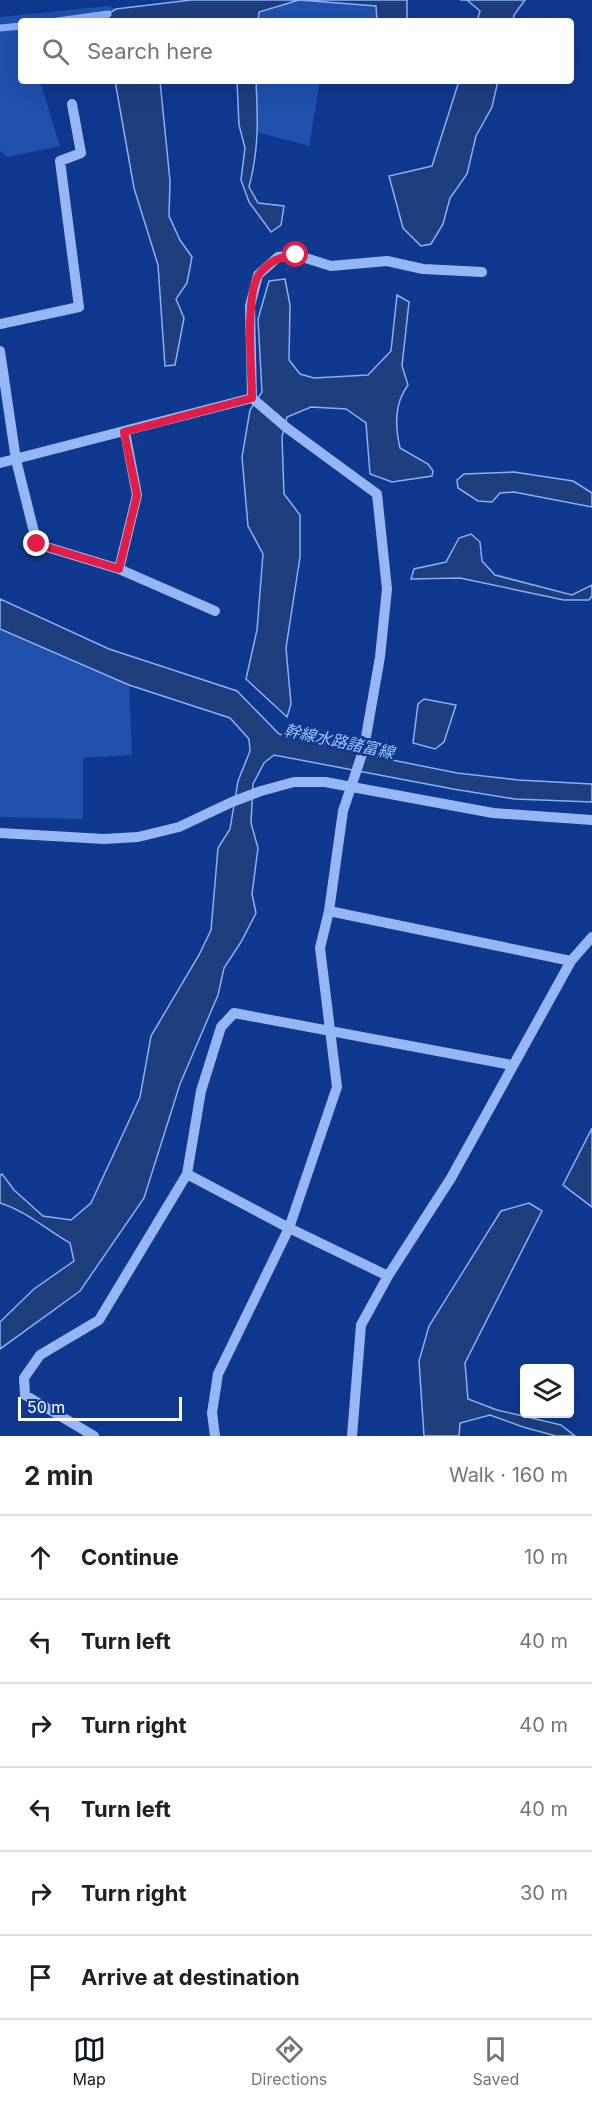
<!DOCTYPE html>
<html lang="en">
<head>
<meta charset="utf-8">
<style>
  :root { --surface:#fff; --page:#f6f6f6; --text:#202124; --muted:#757577; --line:#e0e0e0; --accent:#111827 }
  body { margin:0; font-family:Inter,"Noto Sans JP",sans-serif; background:var(--page); color:var(--text) }
  .controls { position:absolute; right:18px; bottom:18px; display:grid; overflow:hidden; border-radius:6px; box-shadow:0 6px 24px #0002 }
  .controls button { width:54px; height:54px; display:grid; place-items:center; padding:0; border:0; border-bottom:2px solid var(--line); background:var(--surface); color:var(--text); font:30px sans-serif }
  .scale { position:absolute; left:18px; bottom:15px; width:164px; box-sizing:border-box; padding-left:6px; border:3px solid #fff; border-top:0; font-size:16px; line-height:21px; white-space:nowrap; color:#fff; -webkit-text-stroke:4px #0e398f; paint-order:stroke }
  .stop { position:absolute; width:18px; height:18px; margin:-14px; border:4px solid #e11d48; border-radius:50%; background:#fff }
  .stop.end { background:#e11d48; border-color:#fff; box-shadow:0 2px 6px #0008 }
  .list { margin:0; padding:0; list-style:none }
  h2 { display:flex; justify-content:space-between; align-items:center; height:78px; margin:0; padding:0 24px; font-size:26px }
  h2 small { font-size:20px; font-weight:400; color:var(--muted) }
  .list li { display:grid; grid-template-columns:39px 1fr auto; gap:18px; align-items:center; box-sizing:border-box; height:84px; padding:0 24px; border-top:2px solid var(--line) }
  .list b { display:block; font-size:22px; white-space:nowrap }
  .list em { font-size:20px; font-style:normal; color:var(--muted) }
  .icon { flex:none; width:33px; height:33px; fill:none; stroke:currentColor; stroke-width:2; stroke-linecap:round; stroke-linejoin:round }
  .map { position:relative; flex:none; width:592px; height:1436px; overflow:hidden }
  .search { position:absolute; background:var(--surface); box-shadow:0 6px 24px #0002; left:18px; right:18px; top:18px; height:66px; display:flex; align-items:center; gap:15px; box-sizing:border-box; padding:0 21px; border-radius:6px; color:var(--muted); font-size:22px }
  .sheet { height:582px; background:var(--surface) }
  nav { display:flex; justify-content:space-around; align-items:center; box-sizing:border-box; height:84px; border-top:2px solid var(--line); background:var(--surface); font-size:16px; color:var(--muted) }
  nav a { display:grid; justify-items:center; gap:3px }
  nav .on { color:var(--accent) }
  .map>svg:first-child { display:block }
  .green { fill:#2051af }
  .water { fill:#1e3e7e; stroke:#88b0f8; stroke-width:1.5 }
  .lines { fill:none; stroke-linecap:round; stroke-linejoin:round }
  .stream { stroke:#88b0f8; stroke-width:7 }
  .minor { stroke:#97b7f4; stroke-width:10 }
  .route { stroke:#e11d48; stroke-width:8 }
  .labels { text-anchor:middle; stroke-width:5; stroke-linejoin:round; paint-order:stroke }
  .water-label { font-size:16px; font-style:italic; fill:#a2c2fb; stroke:#0e398f }
</style>
</head>
<body>
<div class="map">
<svg width="592" height="1436" viewBox="0 0 592 1436">
  <rect width="100%" height="100%" fill="#0e398f"/>
  <path class="green" d="M200,0H391V21H230Z
    M108,6L116,9L108,14V21H21V81H40L60,146L7,157L0,151V17Z
    M250,81H320L309,146L252,131Z
    M0,629L129,685L132,755L83,758V819L0,817Z"/>
  <path class="water" d="M191,0H407V21H377L376,6L299,0L259,12L258,21H108V14L116,9Z
    M460,0H525L514,15L513,21H477L480,11L467,0Z
    M115,81H160L170,181L169,216L180,240L192,257L187,283L176,299L184,318L175,365L165,366L158,265L134,188Z
    M237,81H256C258,120 259,149 249,187L258,203L284,206L281,225L271,232L249,202L241,180L245,148L239,125Z
    M459,81H498L492,107L476,136L467,174L450,198L443,224L431,244L421,246L403,228L389,176L432,166Z
    M285,279L290,305L289,360L300,374L314,378L368,375L391,351L397,295L409,302L402,366L408,385C394,404 395,426 400,448L428,464L433,471L432,476L392,482L370,474L366,423L346,409L311,407L287,417L282,437L284,494L300,515V557L286,648L291,704L287,717L246,679L257,630L263,554L248,526L242,457L250,410L262,392L258,319L269,281Z
    M514,472L573,481L592,493V507L514,492L500,493L492,502L478,501L458,488L457,480L464,474Z
    M471,534L480,542L482,561L495,575L572,595L592,585V596L589,600H564L460,578L411,579L414,569L446,562L459,538Z
    M0,599L109,649L237,691L279,734L382,758L457,773L518,780L592,784V802L515,799L453,789L274,755L264,763L253,784L251,823L258,848L252,894L256,913L241,942L224,968L218,995L180,1084L144,1198L80,1291L0,1349V1322L34,1289L74,1261L70,1243C47,1230 26,1211 0,1203V1175L2,1174L14,1190L43,1216L71,1220L91,1203L140,1097L151,1036L199,955L211,930L218,848L230,829L238,781L250,751L249,739L230,718L129,685L0,629Z
    M424,699L456,705L444,742L435,749L413,743L418,704Z
    M592,1128V1207L563,1185Z
    M529,1203L542,1211L465,1363L468,1399L497,1410L561,1425L575,1436H556L523,1427L490,1415L460,1423L459,1436H424L419,1361L429,1326L501,1211Z"/>
  <g class="lines">
    <path class="stream" d="M57,21L108,14
      M0,28L21,26"/>
    <path class="minor" d="M0,324L79,307L60,161L81,153L72,104
      M0,351L16,460L37,544L119,569L215,611
      M0,463L252,398
      M119,569L137,495L125,432
      M0,833L104,839L138,837L179,827L232,802L261,791L294,782H325L493,813L592,820
      M329,911L571,961
      M187,1174L201,1091L221,1027L234,1013L512,1065
      M94,1436L25,1395L24,1378L40,1355L99,1320L187,1174L289,1228L388,1276L451,1178L571,961L592,937
      M215,1436L212,1413L218,1374L289,1228L337,1087L320,948L329,911L343,811L364,748L380,657L387,589L377,494L287,428L252,398L250,306L258,275L278,257L296,255L331,266L387,261L423,269L482,272
      M352,1436L361,1325L388,1276"/>
  </g>
  <g class="lines">
    <path class="route" d="M37,544L119,569L137,495L124,432L252,398C252,372 244,292 260,273C271,260 280,257 296,255"/>
  </g>
  <g class="labels">
    <g class="water-label">
      <text transform="translate(339 741) rotate(12)" y="6">幹線水路諸富線</text>
    </g>
  </g>
</svg>
<div class="controls">
<button><svg class="icon" aria-label="layers" viewBox="0 0 24 24"><path d="M12 4l9 5-9 5-9-5zM3 14l9 5 9-5"/></svg></button>
</div>
<div class="scale">50 m</div>
<div class="stop" style="left:296px;top:255px"></div>
<div class="stop end" style="left:37px;top:544px"></div>
<div class="search"><svg class="icon" aria-label="search" viewBox="0 0 24 24"><circle cx="10" cy="10" r="6"/><path d="M15 15l6 6"/></svg>Search here</div>
</div>
<section class="sheet">
<h2>2 min<small>Walk · 160 m</small></h2>
<ul class="list">
<li><svg class="icon" aria-label="ahead" viewBox="0 0 24 24"><path d="M12 20V5M6 11l6-6 6 6"/></svg><div><b>Continue</b></div><em>10 m</em></li>
<li><svg class="icon" aria-label="left" viewBox="0 0 24 24"><path d="M17 20v-9H6M10 6l-5 5 5 5"/></svg><div><b>Turn left</b></div><em>40 m</em></li>
<li><svg class="icon" aria-label="right" viewBox="0 0 24 24"><path d="M7 20v-9h11M14 6l5 5-5 5"/></svg><div><b>Turn right</b></div><em>40 m</em></li>
<li><svg class="icon" aria-label="left" viewBox="0 0 24 24"><path d="M17 20v-9H6M10 6l-5 5 5 5"/></svg><div><b>Turn left</b></div><em>40 m</em></li>
<li><svg class="icon" aria-label="right" viewBox="0 0 24 24"><path d="M7 20v-9h11M14 6l5 5-5 5"/></svg><div><b>Turn right</b></div><em>30 m</em></li>
<li><svg class="icon" aria-label="arrive" viewBox="0 0 24 24"><path d="M6 21V4h12l-3 4 3 4H6"/></svg><div><b>Arrive at destination</b></div></li>
</ul>
</section>
<nav>
<a class="on"><svg class="icon" aria-label="map" viewBox="0 0 24 24"><path d="M3 6l6-2 6 2 6-2v14l-6 2-6-2-6 2zM9 4v14M15 6v14"/></svg>Map</a>
<a><svg class="icon" aria-label="directions" viewBox="0 0 24 24"><path d="M12 3l9 9-9 9-9-9zM9 14v-3h6M13 9l2 2-2 2"/></svg>Directions</a>
<a><svg class="icon" aria-label="saved" viewBox="0 0 24 24"><path d="M7 4h10v16l-5-4-5 4z"/></svg>Saved</a>
</nav>
</body>
</html>
